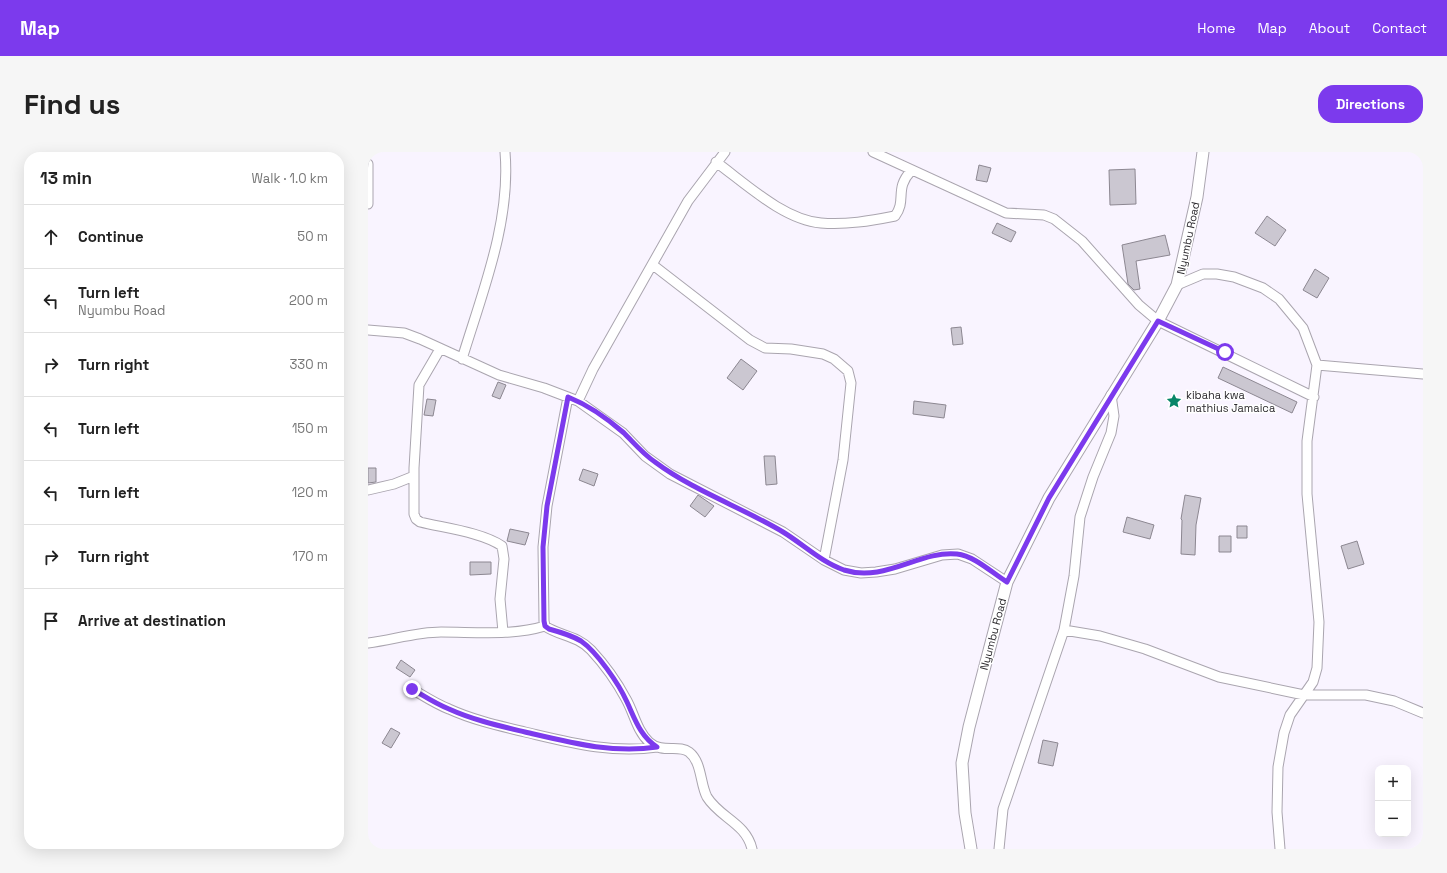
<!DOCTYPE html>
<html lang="en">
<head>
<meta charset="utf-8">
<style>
  :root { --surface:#fff; --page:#f6f6f6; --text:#222; --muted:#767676; --line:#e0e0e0; --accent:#7c3aed }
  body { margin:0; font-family:"Space Grotesk",sans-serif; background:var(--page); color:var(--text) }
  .controls { position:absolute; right:12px; bottom:12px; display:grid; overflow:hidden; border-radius:8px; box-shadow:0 4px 16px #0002 }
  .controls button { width:36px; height:36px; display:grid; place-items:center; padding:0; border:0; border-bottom:1px solid var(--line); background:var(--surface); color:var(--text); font:20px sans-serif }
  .stop { position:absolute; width:12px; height:12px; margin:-9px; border:3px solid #7c3aed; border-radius:50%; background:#fff }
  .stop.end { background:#7c3aed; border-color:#fff; box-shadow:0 1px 4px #0008 }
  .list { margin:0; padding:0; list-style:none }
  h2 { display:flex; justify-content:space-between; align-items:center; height:52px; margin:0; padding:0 16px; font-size:17px }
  h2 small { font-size:13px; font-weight:400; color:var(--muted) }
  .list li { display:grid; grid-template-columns:26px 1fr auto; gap:12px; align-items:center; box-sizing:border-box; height:64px; padding:0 16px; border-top:1px solid var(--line) }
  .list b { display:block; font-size:15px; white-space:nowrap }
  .list p { margin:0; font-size:13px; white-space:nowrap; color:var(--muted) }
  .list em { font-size:13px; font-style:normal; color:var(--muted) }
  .icon { flex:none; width:22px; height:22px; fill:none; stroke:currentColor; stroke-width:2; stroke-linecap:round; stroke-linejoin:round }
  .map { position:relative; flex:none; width:1055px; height:697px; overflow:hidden; border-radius:16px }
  header { display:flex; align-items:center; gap:24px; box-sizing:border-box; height:56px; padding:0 20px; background:var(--accent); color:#fff }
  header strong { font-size:19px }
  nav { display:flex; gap:22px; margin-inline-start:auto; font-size:14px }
  .intro { display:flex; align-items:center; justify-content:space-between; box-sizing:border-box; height:96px; padding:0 24px }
  h1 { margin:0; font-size:28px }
  .button { padding:10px 18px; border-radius:16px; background:var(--accent); color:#fff; font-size:14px; font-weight:700 }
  main { display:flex; gap:24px; padding:0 24px }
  aside { flex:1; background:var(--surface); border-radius:16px; box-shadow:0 4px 16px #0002 }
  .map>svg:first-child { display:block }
  .building { fill:#cbc7d1; stroke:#8c8791 }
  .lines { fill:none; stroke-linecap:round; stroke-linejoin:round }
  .minor-casing { stroke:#aaa5af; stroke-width:11 }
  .tertiary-casing { stroke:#aaa5af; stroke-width:13 }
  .minor { stroke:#fff; stroke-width:9 }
  .tertiary { stroke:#fff; stroke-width:11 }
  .route { stroke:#7c3aed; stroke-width:5 }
  .labels { text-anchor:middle; stroke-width:3; stroke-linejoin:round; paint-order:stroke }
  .street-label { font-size:11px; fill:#2c2a2e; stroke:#fff }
  .poi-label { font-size:11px; fill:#2c2a2e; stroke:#fff; text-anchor:start }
</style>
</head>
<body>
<header>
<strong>Map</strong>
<nav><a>Home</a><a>Map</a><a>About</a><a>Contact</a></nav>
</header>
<div class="intro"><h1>Find us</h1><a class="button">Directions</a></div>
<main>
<aside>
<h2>13 min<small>Walk · 1.0 km</small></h2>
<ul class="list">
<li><svg class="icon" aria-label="ahead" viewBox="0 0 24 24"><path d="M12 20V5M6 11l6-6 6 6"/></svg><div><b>Continue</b></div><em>50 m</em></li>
<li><svg class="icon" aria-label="left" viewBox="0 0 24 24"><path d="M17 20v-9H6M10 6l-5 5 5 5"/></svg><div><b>Turn left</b><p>Nyumbu Road</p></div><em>200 m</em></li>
<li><svg class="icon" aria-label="right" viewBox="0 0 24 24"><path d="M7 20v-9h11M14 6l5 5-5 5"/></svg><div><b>Turn right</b></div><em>330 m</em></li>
<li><svg class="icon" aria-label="left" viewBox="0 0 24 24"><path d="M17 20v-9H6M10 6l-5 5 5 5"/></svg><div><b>Turn left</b></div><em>150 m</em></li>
<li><svg class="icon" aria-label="left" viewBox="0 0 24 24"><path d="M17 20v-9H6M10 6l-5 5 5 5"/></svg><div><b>Turn left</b></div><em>120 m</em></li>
<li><svg class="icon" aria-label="right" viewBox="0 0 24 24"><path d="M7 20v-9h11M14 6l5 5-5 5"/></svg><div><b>Turn right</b></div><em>170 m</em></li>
<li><svg class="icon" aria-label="arrive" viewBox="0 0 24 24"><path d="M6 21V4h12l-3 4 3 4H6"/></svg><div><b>Arrive at destination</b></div></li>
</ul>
</aside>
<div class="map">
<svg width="1055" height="697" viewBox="0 0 1055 697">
  <rect width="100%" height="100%" fill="#f9f4ff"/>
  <path class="building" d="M611,13L623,16L619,30L608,28Z
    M767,17L768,52L742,53L741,18Z
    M899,64L918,78L907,94L887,81Z
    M629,71L648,80L643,90L624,81Z
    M797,83L802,103L768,109L772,137L766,138L760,132L754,93Z
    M947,117L961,126L949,146L935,138Z
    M593,175L595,192L585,193L583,176Z
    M373,207L389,219L375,238L359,226Z
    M855,215L929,250L924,261L850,226Z
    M130,230L138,233L132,247L124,244Z
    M59,247L68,248L65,264L56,263Z
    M546,249L578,253L576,266L545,262Z
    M396,304H407L409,332L398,333Z
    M0,316H8V330L0,331Z
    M215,317L230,322L226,334L211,328Z
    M330,343L346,354L337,365L322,354Z
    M817,343L833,346L828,373L827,403L813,402L814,368L813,367Z
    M759,365L786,373L782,387L755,380Z
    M869,374H879V386H869Z
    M142,377L161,381L157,393L139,389Z
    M851,384H863V400H851Z
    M989,389L996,412L980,417L973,394Z
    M102,410H123V422L102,423Z
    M33,508L47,518L42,525L28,516Z
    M23,576L32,581L23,596L14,591Z
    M675,588L690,591L685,614L670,611Z"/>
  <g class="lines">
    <g class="minor-casing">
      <path id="minor" d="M505,0L638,61L676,63L686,67L714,89L771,153L790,169L946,245
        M348,10C378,32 416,68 453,71C478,73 502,69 527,64C539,48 526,37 543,19
        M0,12V52
        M285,113L382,188L397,196L423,197L455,202L466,207L480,219L483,231L475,308L456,408
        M809,133L835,122H849L866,125L895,136L911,147L935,176L949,213L939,289V342L951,470L949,516L945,530L922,563L916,581L910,615L909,660L912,697
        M0,178L36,181L52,187L131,223L176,236L210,249L255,281L277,304L302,322L415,380L456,408L476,418L493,421L508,420L527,417L574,403L590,402L604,407L639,430
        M72,197L51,233L46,316V362L48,367L52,370C76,376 113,380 134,394L136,407L132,447L135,480
        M94,207C114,141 143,70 137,0
        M949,213L1055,222
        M200,245L179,354L175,395L176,469L177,474C191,484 209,483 223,498C236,512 249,530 258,547C266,561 269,579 281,590C294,602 311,592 321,600C334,610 332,632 339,645C352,666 378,671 384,697
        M210,249L225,217L320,49L357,0
        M0,338L26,332L46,324
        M696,478L732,484L777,497L851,525L936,543H998L1026,549L1055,561
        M0,491C24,488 49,480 73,480C108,480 144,484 177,474
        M44,537C56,544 68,552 81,557C105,568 132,574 157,580C200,590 244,602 289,595
        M631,697L635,657L696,478L706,424L712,365L725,325L743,281L746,264L743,243"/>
    </g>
    <g class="tertiary-casing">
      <path id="tertiary" d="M603,697L597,661L594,611L601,575L639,430L681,346L790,169L809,133L829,45L835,0"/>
    </g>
    <use href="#minor" class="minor"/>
    <use href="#tertiary" class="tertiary"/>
  </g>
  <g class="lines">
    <path class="route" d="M44,537C56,544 68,552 81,557C105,568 132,574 157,580C200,590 244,602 289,595C272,584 267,567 259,550C251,532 229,500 213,489C203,483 192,480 181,477L177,474L176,469L175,395L179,354L200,245C220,253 240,267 256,281C266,291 275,302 287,310C326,339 373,355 415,380C435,392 453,410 476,418C517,431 552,398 589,402C607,404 624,421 639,430L681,346L790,169L857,200"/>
  </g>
  <defs>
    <g id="sight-bare" transform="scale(1.2)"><path d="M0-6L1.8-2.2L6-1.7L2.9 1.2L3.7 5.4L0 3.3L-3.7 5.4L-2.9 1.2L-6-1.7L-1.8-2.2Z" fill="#088668" stroke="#fff" stroke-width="2.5" paint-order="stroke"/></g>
  </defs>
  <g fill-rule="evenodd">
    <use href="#sight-bare" x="806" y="249"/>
  </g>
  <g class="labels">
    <g class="street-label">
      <text transform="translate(820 86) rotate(-78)" y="4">Nyumbu Road</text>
      <text transform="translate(625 482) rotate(-75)" y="4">Nyumbu Road</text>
    </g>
    <g class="poi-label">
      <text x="818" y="247">kibaha kwa<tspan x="818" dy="13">mathius Jamaica</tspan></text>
    </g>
  </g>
</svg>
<div class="controls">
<button>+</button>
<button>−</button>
</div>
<div class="stop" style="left:857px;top:200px"></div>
<div class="stop end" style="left:44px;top:537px"></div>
</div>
</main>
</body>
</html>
